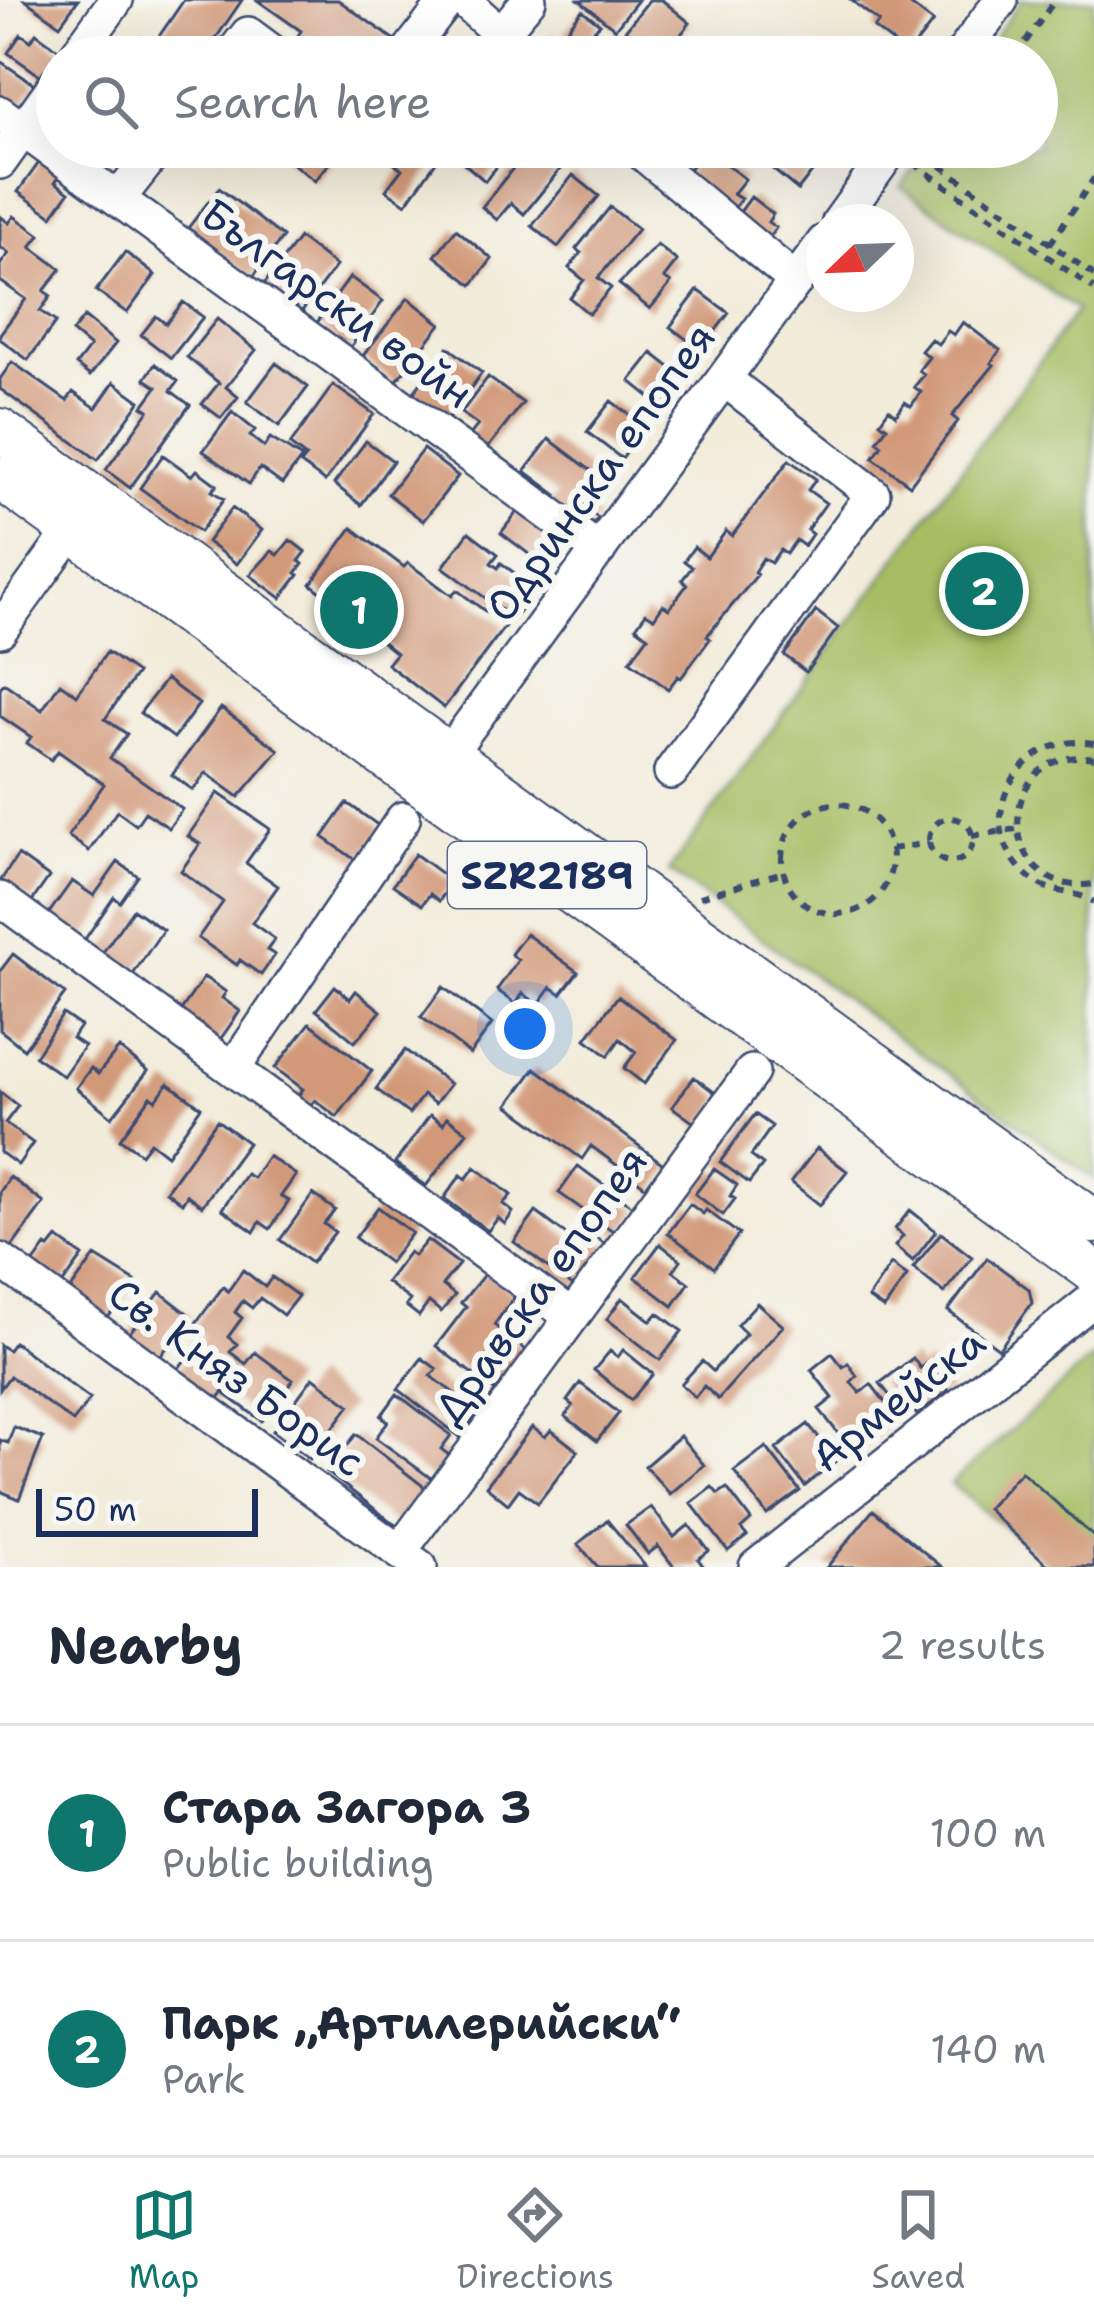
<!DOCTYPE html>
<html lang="en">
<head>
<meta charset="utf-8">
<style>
  :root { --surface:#fff; --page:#f6f6f7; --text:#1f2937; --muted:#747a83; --line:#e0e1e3; --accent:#0f766e }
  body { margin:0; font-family:"Shantell Sans",sans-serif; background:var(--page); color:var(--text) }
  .compass { position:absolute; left:806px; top:204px; width:108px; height:108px; border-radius:50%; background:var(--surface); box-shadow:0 12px 48px #0002; rotate:247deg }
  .scale { position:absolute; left:36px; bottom:30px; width:222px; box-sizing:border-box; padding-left:12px; border:6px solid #1b2f5e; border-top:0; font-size:33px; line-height:42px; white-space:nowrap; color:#1b2f5e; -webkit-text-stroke:9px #f6f6f2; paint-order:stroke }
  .you { position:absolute; left:525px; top:1029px; width:42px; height:42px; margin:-30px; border:9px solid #fff; border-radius:50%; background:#1a73e8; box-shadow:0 0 0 18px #1a73e833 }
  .badge { display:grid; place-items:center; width:78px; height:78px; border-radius:50%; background:var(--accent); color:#fff; font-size:39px; font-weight:700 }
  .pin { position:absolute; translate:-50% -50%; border:6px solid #fff; box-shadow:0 3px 12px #0006 }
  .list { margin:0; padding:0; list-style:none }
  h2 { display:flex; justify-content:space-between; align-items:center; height:156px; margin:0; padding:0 48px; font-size:51px }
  h2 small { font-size:39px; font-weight:400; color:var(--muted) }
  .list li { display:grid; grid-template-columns:78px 1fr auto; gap:36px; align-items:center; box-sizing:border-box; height:216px; padding:0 48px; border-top:3px solid var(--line) }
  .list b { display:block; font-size:45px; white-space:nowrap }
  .list p { margin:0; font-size:39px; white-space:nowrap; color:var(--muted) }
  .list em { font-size:39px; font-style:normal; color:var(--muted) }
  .icon { flex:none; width:66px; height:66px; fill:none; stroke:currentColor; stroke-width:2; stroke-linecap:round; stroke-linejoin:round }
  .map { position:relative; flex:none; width:1094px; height:1567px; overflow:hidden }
  .search { position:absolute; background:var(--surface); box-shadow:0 12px 48px #0002; left:36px; right:36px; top:36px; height:132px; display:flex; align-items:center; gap:30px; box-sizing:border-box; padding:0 42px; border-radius:66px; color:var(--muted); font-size:45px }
  .sheet { height:588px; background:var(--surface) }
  nav { display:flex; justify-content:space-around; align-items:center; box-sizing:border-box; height:168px; border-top:3px solid var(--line); background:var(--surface); font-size:33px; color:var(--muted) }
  nav a { display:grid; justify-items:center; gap:6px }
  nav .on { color:var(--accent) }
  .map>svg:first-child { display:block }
  .green { fill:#a6bd63; stroke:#607660; stroke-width:3 }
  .building { fill:#d29979 }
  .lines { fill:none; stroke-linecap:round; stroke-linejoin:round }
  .minor-casing { stroke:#3b4b71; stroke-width:38 }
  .major-casing { stroke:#3b4b71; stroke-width:46 }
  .path { stroke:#3b4b71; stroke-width:6; stroke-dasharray:9 9; stroke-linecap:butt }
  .minor { stroke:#fff; stroke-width:33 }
  .major { stroke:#fff; stroke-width:42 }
  .labels { text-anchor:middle; stroke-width:12; stroke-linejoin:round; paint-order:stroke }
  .shield { fill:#f6f6f2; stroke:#5d6b8a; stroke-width:3 }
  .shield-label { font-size:39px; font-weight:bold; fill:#1b2f5e }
  .street-label { font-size:42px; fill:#1b2f5e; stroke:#f6f6f2 }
</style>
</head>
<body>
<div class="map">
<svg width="1094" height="1567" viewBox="0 0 1094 1567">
  <rect width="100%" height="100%" fill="#f6f6f2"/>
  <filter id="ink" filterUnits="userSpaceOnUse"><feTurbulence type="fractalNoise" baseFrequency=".00833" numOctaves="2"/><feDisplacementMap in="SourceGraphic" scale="24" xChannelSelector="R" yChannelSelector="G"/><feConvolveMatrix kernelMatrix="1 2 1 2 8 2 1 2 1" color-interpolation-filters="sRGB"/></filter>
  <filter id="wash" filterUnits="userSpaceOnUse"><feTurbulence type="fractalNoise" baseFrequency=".004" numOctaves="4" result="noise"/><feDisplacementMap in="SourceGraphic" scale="48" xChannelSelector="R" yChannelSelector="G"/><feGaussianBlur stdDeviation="2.7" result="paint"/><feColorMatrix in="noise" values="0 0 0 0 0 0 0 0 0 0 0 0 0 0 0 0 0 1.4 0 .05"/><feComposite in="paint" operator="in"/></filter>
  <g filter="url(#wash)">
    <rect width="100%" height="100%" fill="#f2ecda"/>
    <path class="green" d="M1021,0H1094V1179L669,871L1077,310L901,187L930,147H1037V57L990,54L992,41Z
      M1094,1356V1567H1054L951,1484Z"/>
    <g id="blocks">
      <path class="building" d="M25,0H78L60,25Z
        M184,0H242L203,57H128L142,37L153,45Z
        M257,0H338L396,41L385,57H325L297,37L301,31Z
        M579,0H638L615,29Z
        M649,0H662L690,23L672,46L658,35L646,50L624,32Z
        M851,0H904L933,22L908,54L874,28L879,22Z
        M582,10L600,24L594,30L607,40L593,56L564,33Z
        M36,33L65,54L57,57V65L46,80L8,53L21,34L31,41Z
        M553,33L580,57H549L540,49Z
        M0,61L35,85L15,114L0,104Z
        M284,147H325L336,155L315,181L279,153Z
        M387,147H422L438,159L406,204L386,190L402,169L382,155Z
        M457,147H513L485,181L452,153Z
        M530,147L544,153L548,147H557L570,157L524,214L511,203L497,220L482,207Z
        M775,147H802L798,152L816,167L798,190L763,161Z
        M705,148L745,179L733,194L741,199L727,217L680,181Z
        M43,157L63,171L55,182L69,192L52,216L18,192Z
        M573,175L599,196L558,247L532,226Z
        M219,188L283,237L253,277L188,228Z
        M751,197L773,214L768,222L776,228L763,246L732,223Z
        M610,207L638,229L598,278L611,288L589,314L570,298L584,280L569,268L581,253L576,249Z
        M0,216L9,223L14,216L40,235L31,247L61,269L44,291L51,296L40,311L56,322L28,360L0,339V334L26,299L0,281V265L9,253L0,247Z
        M456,229L492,259L472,285L435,256Z
        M299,238L336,266L299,315L262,287Z
        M657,245L677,261L664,278L671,283L650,309L619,284Z
        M125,252L155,275L127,313L96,291Z
        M350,277L383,301L349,349L316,324Z
        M698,290L729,313L701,350L670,327Z
        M408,298L441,324L395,383L362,357Z
        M183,302L203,317L171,358L141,335L156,316L166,324Z
        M84,317L116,343L90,376L76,365L90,347L72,332Z
        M217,319L256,350L226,387L238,397L221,418L202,404L219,383L187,357Z
        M963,322L1000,350L991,363L994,365L952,416L958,421L910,485L873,458L882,445L877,441L887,427L880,422L889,409L896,415L905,402L911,406L921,392L914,387L924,375L919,370L929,357L921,351L931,339L938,344L948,331L954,335Z
        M448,347L482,373L446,421L412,395Z
        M652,353L684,378L661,406L630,381Z
        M12,362L67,401L73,392L96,408L114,382L140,401L98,460L0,389V379Z
        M276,363L308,387L279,426L247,402Z
        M155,364L178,381L171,391L190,405L130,488L106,470L149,410L143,406L157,387L145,379Z
        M488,377L523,403L484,453L466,440L478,425L461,413Z
        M333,385L374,414L325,482L301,464L306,457L290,445Z
        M611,401L646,427L622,459L587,432Z
        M232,412L255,430L250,436L264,447L270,438L302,458L282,484L260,468L249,484L203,451Z
        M549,439L601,478L581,504L598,518L587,533L549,504L557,495L525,471Z
        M366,441L393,461L361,505L334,484Z
        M423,449L458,476L423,521L388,494Z
        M163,455L192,476L197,470L217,485L212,491L224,499L200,532L140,488Z
        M789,460L816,479L808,490L826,503L807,530L812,534L804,546L796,540L786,554L780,550L771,563L763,558L754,572L757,575L707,636L710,639L681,678L678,676L668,689L630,661L648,636L636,627L646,613L654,618L663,605L669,609L687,585L682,580L692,567L684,561L694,547L707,557L726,531L732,536Z
        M232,508L262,530L237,564L207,542Z
        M520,508L570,535L546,567L501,533Z
        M352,528L404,567L408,563L452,596L457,590L505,626L444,708L387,664L396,653L311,584Z
        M469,532L498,554L491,563L498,568L501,563L536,589L514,619L443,567Z
        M290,540L306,552L299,561L303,564L296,573L299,575L281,598L250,575L272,551L278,555Z
        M816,611L838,628L806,672L784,655Z
        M107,652L137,673L105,719L127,734L110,758L182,809L169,828L145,812L136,825L117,811L89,851L68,836L104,784L58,751L51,760L27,743L31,737L0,716V688L4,683L42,710L60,683L77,695Z
        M166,679L199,704L174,738L140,713Z
        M221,708L279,750L239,797L206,773L193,790L172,775Z
        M218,793L270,829L246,863L278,886L252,923L275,939L267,950L275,955L261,975L240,960L237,965L198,938L223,902L181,871L200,844L188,836Z
        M347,803L382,828L358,862L323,837Z
        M415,854L453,882L439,901L430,894L422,905L393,885Z
        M18,855L49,877L32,901L1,880Z
        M118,862L138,876L120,902L114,897L83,942L47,916L72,881L94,896Z
        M133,909L163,930L132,976L101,955Z
        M526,934L578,972L561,994L551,987L538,1005L523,993L516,1004L497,990L518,960L511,954Z
        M13,954L65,994L24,1049L0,1030V971Z
        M204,977L226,992L222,998L240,1011L217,1044L177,1016Z
        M335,986L350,999L356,991L381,1011L355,1042L316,1010Z
        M443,987L492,1024L470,1054L421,1017Z
        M618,996L677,1040L644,1084L624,1068L636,1052L620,1039L608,1056L586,1039Z
        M63,1014L80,1026L72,1038L84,1046L63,1076L35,1056Z
        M310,1023L372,1071L337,1117L315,1100L309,1107L297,1097L303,1089L275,1068Z
        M119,1048L148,1071L112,1117L76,1088L91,1068L98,1074Z
        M405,1050L450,1084L435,1104L423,1095L409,1114L376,1089Z
        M535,1068L670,1169L653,1192L591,1146L582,1159L508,1105Z
        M694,1077L722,1098L701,1128L672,1107Z
        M168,1083L201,1107L167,1155L150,1142L141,1154L120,1139L151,1096L156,1100Z
        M0,1092L18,1106L5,1123L33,1143L18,1165L0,1152Z
        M755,1114L772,1126L751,1156L763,1165L749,1183L720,1162Z
        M430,1115L443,1124L447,1117L467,1132L426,1186L395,1163Z
        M217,1120L248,1143L202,1206L187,1195L182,1203L166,1191Z
        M817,1148L847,1171L820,1205L791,1182Z
        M268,1156L296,1175L281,1196L289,1201L270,1229L260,1222L254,1232L222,1209L246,1174L253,1178Z
        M578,1166L638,1210L620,1236L559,1193Z
        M475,1167L511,1195L503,1204L513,1212L505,1224L498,1218L488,1231L444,1198L461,1175L466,1179Z
        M714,1169L737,1185L730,1196L735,1199L723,1215L695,1194Z
        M10,1177L44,1203L9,1251L0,1245V1192Z
        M313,1194L335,1210L324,1224L335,1232L311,1263L280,1240Z
        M690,1204L703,1214L706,1210L739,1234L714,1268L668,1233Z
        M378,1207L412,1233L389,1263L355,1238Z
        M910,1210L936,1231L913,1261L895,1246L903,1236L895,1229Z
        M536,1212L576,1242L585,1229L609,1247L578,1290L514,1242Z
        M941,1233L972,1257L944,1293L913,1268Z
        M57,1238L83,1256L60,1288L31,1267L46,1246L49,1248Z
        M427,1240L459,1264L442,1285L455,1295L441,1312L429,1302L419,1316L406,1306L410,1300L386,1282L409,1252L414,1256Z
        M660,1244L681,1260L673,1271L689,1283L673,1306L635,1277Z
        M95,1256L135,1281L107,1319L69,1292Z
        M987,1258L1029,1289L1032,1303L999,1349L948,1311Z
        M891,1264L907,1276L884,1309L868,1298Z
        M243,1270L265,1287L272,1277L298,1296L283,1315L260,1298L252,1308L243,1301L235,1312L242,1318L228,1337L237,1344L230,1352L246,1364L255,1352L293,1380L262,1421L225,1394L237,1375L215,1403L172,1377L203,1336L192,1328L223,1287L228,1291Z
        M486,1272L516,1295L494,1325L527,1351L496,1392L436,1346L466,1307L461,1303Z
        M160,1292L191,1316L159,1358L128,1335Z
        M622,1298L651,1321L658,1313L682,1331L660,1360L607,1319Z
        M757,1303L783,1326L718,1399L704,1386L695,1397L681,1384L702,1361L713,1371L746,1334L737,1325Z
        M14,1342L90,1399L73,1422L10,1376L0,1389V1345L8,1350Z
        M623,1350L653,1374L631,1400L594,1370L610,1351L618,1357Z
        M832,1353L843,1367L848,1363L857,1376L851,1382L860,1393L871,1384L896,1416L855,1455L819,1409L833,1398L811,1370Z
        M422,1358L437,1369L431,1376L479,1412L460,1437L398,1389Z
        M913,1358L920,1368L928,1362L949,1390L917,1415L910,1406L902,1412L880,1383Z
        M313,1377L350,1405L310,1459L273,1431Z
        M580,1383L619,1413L597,1441L565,1416L573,1406L567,1401Z
        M397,1394L451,1435L441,1449L449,1455L432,1479L376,1438L388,1421L381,1416Z
        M808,1424L837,1460L805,1486L776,1449Z
        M14,1427L43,1438L19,1499L0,1491V1440L8,1443Z
        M532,1427L545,1437L551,1430L578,1451L538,1503L519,1489L508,1504L486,1486Z
        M356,1434L427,1489L398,1527L327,1472Z
        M680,1436L704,1465L670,1494L645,1466Z
        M766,1447L800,1491L767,1515L734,1471Z
        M1021,1471L1094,1537V1567H1050L987,1509Z
        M712,1487L718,1494L727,1488L751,1520L741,1529L747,1536L728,1551L691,1503Z
        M651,1507L674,1537L689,1525L709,1551L698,1559L704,1567H674L658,1546L648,1554L626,1525Z
        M873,1510L942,1567H827Z
        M607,1520L646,1567H598L578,1544Z"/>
    </g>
  </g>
  <g filter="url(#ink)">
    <use href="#blocks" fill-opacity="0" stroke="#3b4b71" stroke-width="3"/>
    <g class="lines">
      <g class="minor-casing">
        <path id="minor" d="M463,0L526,57
          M500,35L529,0
          M75,57L116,0
          M230,57L248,34L279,57
          M404,57L448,0
          M960,57L1001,0
          M0,113L599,550
          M635,147L796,281
          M0,162L57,82
          M118,199L159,147
          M839,222L893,147
          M0,630L72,530
          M448,755L824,242
          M671,772L873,494L724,379
          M0,899L572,1317
          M233,1069L403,819
          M0,1260L420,1567
          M400,1551L752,1072
          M756,1567L1094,1299"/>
      </g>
      <g class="major-casing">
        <path id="major" d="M0,430L1094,1222
          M0,478L1094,1272"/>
      </g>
      <path class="path" d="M1015,57L1055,0
        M934,147L919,167L1094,289
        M926,155L1094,275
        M1050,244L1094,178
        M1094,743C1024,731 972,811 1019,867C1046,899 1068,886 1094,902
        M1094,758C992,743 994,900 1094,884
        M782 859a55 55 0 1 1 110 0a55 55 0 1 1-110 0Z
        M929 840a22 22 0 1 1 44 0a22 22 0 1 1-44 0Z
        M972,836L1016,829
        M891,849L929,843
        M700,897L783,872"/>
      <use href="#minor" class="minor"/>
      <use href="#major" class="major"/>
    </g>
  </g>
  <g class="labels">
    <rect class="shield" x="448" y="842" width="198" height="66" rx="9"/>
    <g class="shield-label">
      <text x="547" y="889">SZR2189</text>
    </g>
    <g class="street-label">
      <text transform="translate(337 303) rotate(36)" y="15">Български войн</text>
      <text transform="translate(600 472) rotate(-54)" y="15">Одринска епопея</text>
      <text transform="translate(540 1285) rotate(-54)" y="15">Дравска епопея</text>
      <text transform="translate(237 1377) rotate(36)" y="15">Св. Княз Борис</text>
      <text transform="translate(898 1399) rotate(-38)" y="15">Армейска</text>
    </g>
  </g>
</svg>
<svg class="compass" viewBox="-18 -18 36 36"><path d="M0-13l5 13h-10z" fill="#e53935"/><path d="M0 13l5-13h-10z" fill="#747a83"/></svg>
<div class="scale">50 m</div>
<div class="you"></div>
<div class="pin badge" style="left:359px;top:610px">1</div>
<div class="pin badge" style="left:984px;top:591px">2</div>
<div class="search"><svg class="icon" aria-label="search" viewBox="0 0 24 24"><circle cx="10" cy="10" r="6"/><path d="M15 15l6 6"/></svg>Search here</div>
</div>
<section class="sheet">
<h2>Nearby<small>2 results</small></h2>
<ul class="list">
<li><span class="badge">1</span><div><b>Стара Загора 3</b><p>Public building</p></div><em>100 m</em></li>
<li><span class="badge">2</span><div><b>Парк „Артилерийски“</b><p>Park</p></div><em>140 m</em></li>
</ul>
</section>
<nav>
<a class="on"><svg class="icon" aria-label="map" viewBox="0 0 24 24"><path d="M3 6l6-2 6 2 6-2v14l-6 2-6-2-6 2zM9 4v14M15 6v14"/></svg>Map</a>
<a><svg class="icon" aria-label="directions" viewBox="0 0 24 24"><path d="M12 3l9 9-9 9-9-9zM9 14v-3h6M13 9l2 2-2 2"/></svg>Directions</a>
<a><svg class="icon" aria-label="saved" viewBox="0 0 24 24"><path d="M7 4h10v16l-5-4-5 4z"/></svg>Saved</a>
</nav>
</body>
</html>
